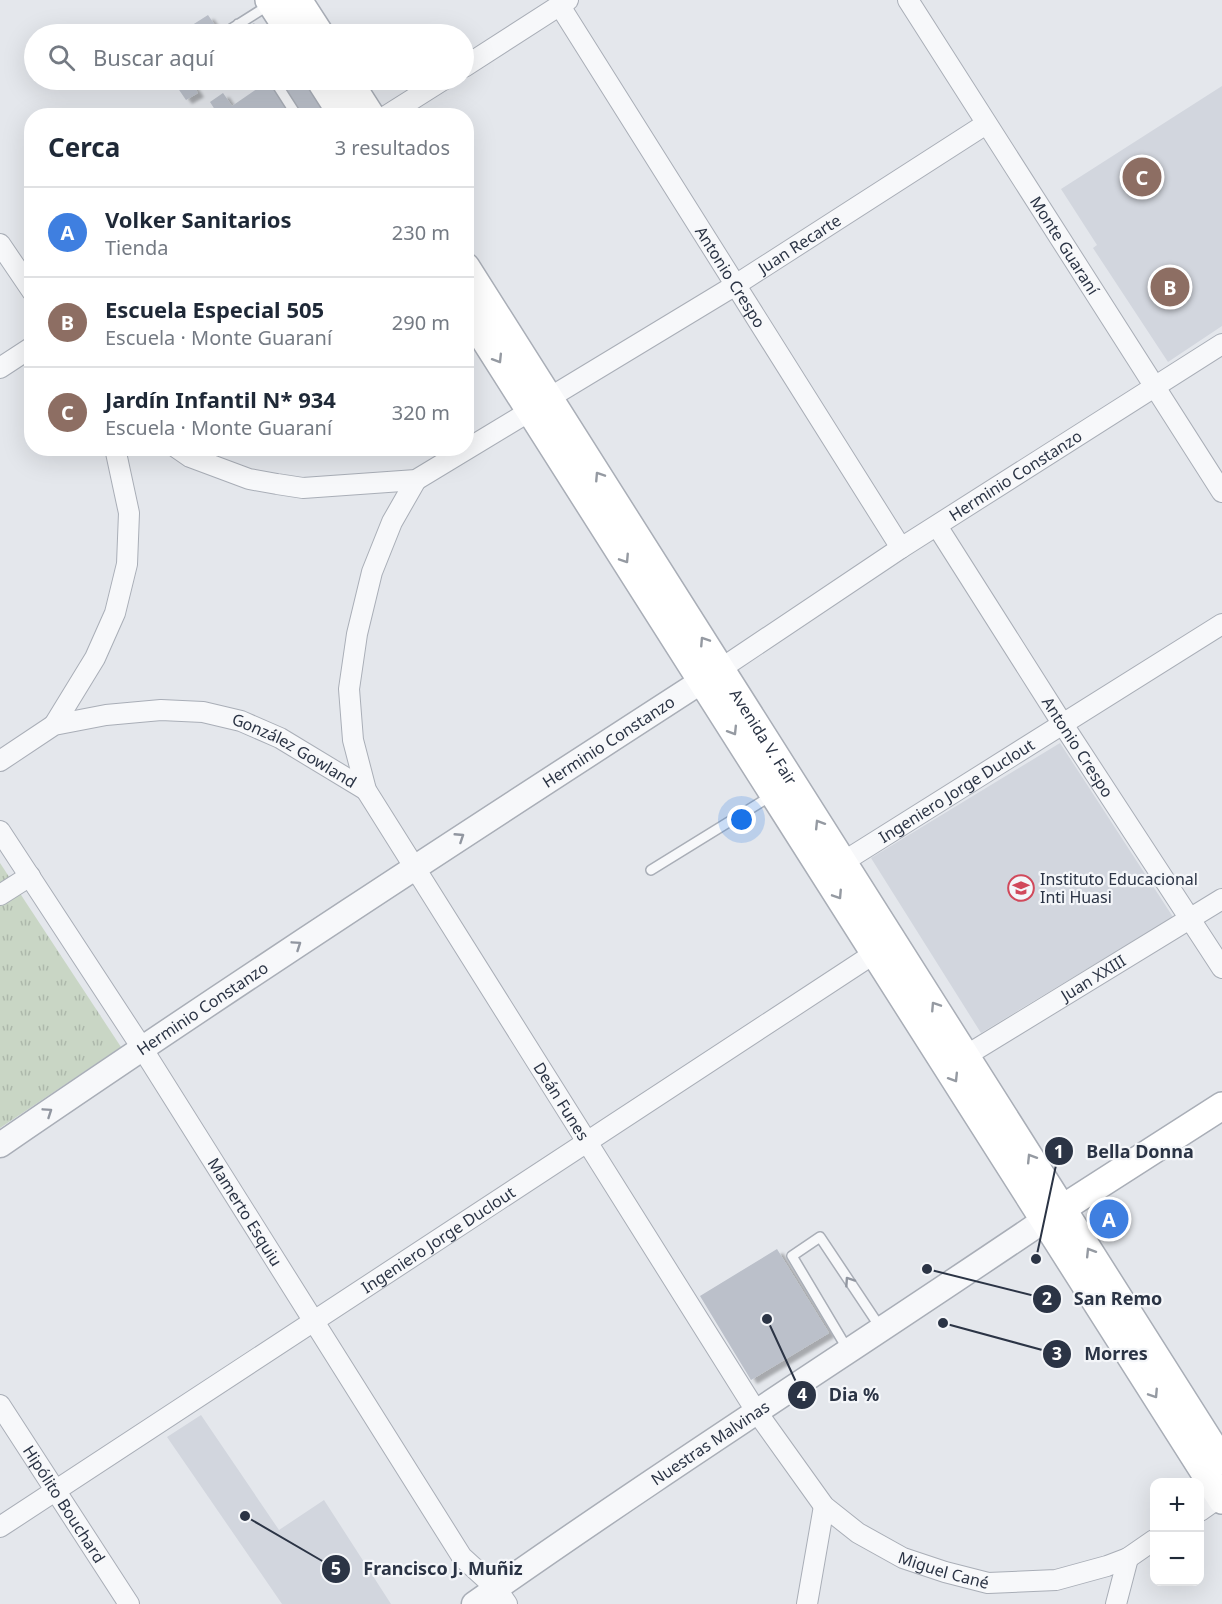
<!DOCTYPE html>
<html lang="es">
<head>
<meta charset="utf-8">
<style>
  :root { --surface:#fff; --page:#f2f2f3; --text:#1f2937; --muted:#747a83; --line:#e0e1e3; --accent:#d1495b }
  body { margin:0; font-family:"Noto Sans",sans-serif; background:var(--page); color:var(--text) }
  .controls { position:absolute; right:18px; bottom:18px; display:grid; overflow:hidden; border-radius:12px; box-shadow:0 6px 24px #0002 }
  .controls button { width:54px; height:54px; display:grid; place-items:center; padding:0; border:0; border-bottom:2px solid var(--line); background:var(--surface); color:var(--text); font:30px sans-serif }
  .you { position:absolute; left:742px; top:820px; width:21px; height:21px; margin:-15px; border:4px solid #fff; border-radius:50%; background:#1a73e8; box-shadow:0 0 0 9px #1a73e833 }
  .badge { display:grid; place-items:center; width:39px; height:39px; border-radius:50%; background:var(--accent); color:#fff; font-size:20px; font-weight:700 }
  .pin { position:absolute; translate:-50% -50%; border:3px solid #fff; box-shadow:0 2px 6px #0006 }
  .list { margin:0; padding:0; list-style:none }
  h2 { display:flex; justify-content:space-between; align-items:center; height:78px; margin:0; padding:0 24px; font-size:26px }
  h2 small { font-size:20px; font-weight:400; color:var(--muted) }
  .list li { display:grid; grid-template-columns:39px 1fr auto; gap:18px; align-items:center; box-sizing:border-box; height:90px; padding:0 24px; border-top:2px solid var(--line) }
  .list b { display:block; font-size:22px; white-space:nowrap }
  .list p { margin:0; font-size:20px; white-space:nowrap; color:var(--muted) }
  .list em { font-size:20px; font-style:normal; color:var(--muted) }
  .icon { flex:none; width:33px; height:33px; fill:none; stroke:currentColor; stroke-width:2; stroke-linecap:round; stroke-linejoin:round }
  .map { position:relative; flex:none; width:1222px; height:1604px; overflow:hidden }
  .search { position:absolute; background:var(--surface); box-shadow:0 6px 24px #0002; left:24px; top:24px; width:450px; height:66px; display:flex; align-items:center; gap:15px; box-sizing:border-box; padding:0 21px; border-radius:33px; color:var(--muted); font-size:22px }
  .panel { position:absolute; background:var(--surface); box-shadow:0 6px 24px #0002; left:24px; top:108px; width:450px; height:348px; border-radius:24px }
  .map>svg:first-child { display:block }
  .built { fill:#d2d6de }
  .grass { fill:url(#grass-tufts) }
  .building { fill:#bbc0ca; filter:url(#shadow) }
  .lines { fill:none; stroke-linecap:round; stroke-linejoin:round }
  .service-casing { stroke:#a9aeb7; stroke-width:12 }
  .minor-casing { stroke:#a9aeb7; stroke-width:22 }
  .tertiary-casing { stroke:#a9aeb7; stroke-width:27 }
  .secondary-casing { stroke:#a9aeb7; stroke-width:30 }
  .service { stroke:#f7f8fa; stroke-width:9 }
  .minor { stroke:#f7f8fa; stroke-width:20 }
  .tertiary { stroke:#f7f8fa; stroke-width:24 }
  .secondary { stroke:#fff; stroke-width:27 }
  .oneway { stroke:#959aa2 }
  .oneway2 { stroke:#9196a0 }
  .labels { text-anchor:middle; stroke-width:4.5; stroke-linejoin:round; paint-order:stroke }
  .street-label { font-size:16px; fill:#2b3445; stroke:#f4f6f9 }
  .poi-label { font-size:16px; fill:#2b3445; stroke:#f4f6f9; text-anchor:start }
  .leader { fill:none; stroke:#2b3445; stroke-width:2 }
  .callout-dot { fill:#2b3445; stroke:#f4f6f9; stroke-width:2 }
  .mark-label { font-size:18px; text-anchor:middle; font-weight:bold; fill:#fff }
  .callout-label { font-size:18px; text-anchor:middle; font-weight:bold; fill:#2b3445; stroke:#f4f6f9; stroke-width:4.5; stroke-linejoin:round; paint-order:stroke }
</style>
</head>
<body>
<div class="map">
<svg width="1222" height="1604" viewBox="0 0 1222 1604">
  <defs>
    <pattern id="grass-tufts" width="24" height="20" patternUnits="userSpaceOnUse" patternTransform="scale(1.5)"><rect width="24" height="20" fill="#c9d6c5"/><path d="M3 7l-1-3M5 7V3M7 7l1-3M15 17l-1-3M17 17v-4M19 17l1-3" fill="none" stroke="#adb8ab"/></pattern>
    <filter id="shadow"><feDropShadow dx="6" dy="4" stdDeviation="1.5" flood-color="#0004"/></filter>
  </defs>
  <rect width="100%" height="100%" fill="#e4e7ec"/>
  <path class="built" d="M1222,86V326L1168,362L1093,248L1097,245L1061,189Z
    M1060,743L1173,917L981,1033L871,858Z
    M201,1415L279,1530L324,1500L391,1604H282L167,1437Z"/>
  <path class="grass" d="M0,863L121,1047L0,1128Z"/>
  <path class="building" d="M208,15L221,34H178Z
    M254,23L262,34H238Z
    M181,80H189L198,93L186,100L175,84Z
    M270,80L275,89L289,80H304L324,109L314,116H219L210,102L223,93L232,106Z
    M777,1249L829,1333L751,1380L700,1296Z"/>
  <g class="lines">
    <g class="service-casing">
      <path id="service" d="M238,24L245,34
        M223,34L269,5
        M274,80L297,116
        M651,870L771,796
        M848,1350L792,1256L820,1237L880,1327"/>
    </g>
    <g class="minor-casing">
      <g id="minor">
        <path id="s1" d="M908,0L1222,492"/>
        <path id="s2" d="M560,6L901,548"/>
        <path d="M464,67L568,0"/>
        <path d="M386,116L443,80"/>
        <path d="M0,244L32,291"/>
        <path d="M0,368L32,347"/>
        <path id="s3" d="M549,398L734,286L986,124"/>
        <path d="M177,448L190,457L249,479L277,484L303,488L416,480L530,411"/>
        <path id="s4" d="M416,480L392,522L372,572L357,634L349,689L353,740L366,790L756,1411L824,1506L858,1533L903,1558L945,1572L988,1583L1056,1580L1107,1566L1128,1558L1154,1540"/>
        <path id="s5" d="M937,526L1062,723L1222,968"/>
        <path id="s6" d="M722,668L901,548L1222,344"/>
        <path d="M54,725L95,658L115,613L127,564L129,513L115,448"/>
        <path id="s7" d="M0,761L54,725L106,715L161,710L203,712L241,721L280,738L366,790"/>
        <path id="s8" d="M0,831L142,1048L462,1557L496,1588L507,1604"/>
        <path id="s9" d="M843,862L1222,624"/>
        <path d="M0,895L30,876"/>
        <path id="s10" d="M967,1055L1222,899"/>
        <path id="s11" d="M0,1405L129,1604"/>
        <path d="M1200,1511L1220,1497"/>
        <path id="s12" d="M0,1527L875,953"/>
        <path d="M807,1604L824,1506"/>
        <path d="M1116,1604L1128,1558"/>
      </g>
    </g>
    <g class="tertiary-casing">
      <g id="tertiary">
        <path id="s13" d="M0,1145C232,986 467,833 702,681"/>
        <path id="s14" d="M474,1604C661,1472 854,1349 1043,1221"/>
      </g>
    </g>
    <g class="secondary-casing">
      <g id="secondary">
        <path d="M269,0L291,34"/>
        <path d="M298,0L320,34"/>
        <path d="M320,80L343,116"/>
        <path d="M348,80L371,116"/>
        <path id="s15" d="M466,267L1222,1461"/>
        <path d="M466,310L1222,1500"/>
        <path d="M1049,1217L1222,1106"/>
      </g>
    </g>
    <use href="#service" class="service"/>
    <use href="#minor" class="minor"/>
    <use href="#tertiary" class="tertiary"/>
    <use href="#secondary" class="secondary"/>
  </g>
  <defs><path id="oneway-chevron" d="M-2-3.5L2.5 0L-2 3.5" fill="none" stroke-width="1.6" stroke-linecap="round" stroke-linejoin="round" transform="scale(1.5)"/></defs>
  <g class="oneway">
    <use href="#oneway-chevron" transform="translate(498 359) rotate(58)"/>
    <use href="#oneway-chevron" transform="translate(599 476) rotate(-123)"/>
    <use href="#oneway-chevron" transform="translate(625 559) rotate(57)"/>
    <use href="#oneway-chevron" transform="translate(704 641) rotate(-123)"/>
    <use href="#oneway-chevron" transform="translate(733 731) rotate(58)"/>
    <use href="#oneway-chevron" transform="translate(819 824) rotate(-122)"/>
    <use href="#oneway-chevron" transform="translate(838 895) rotate(57)"/>
    <use href="#oneway-chevron" transform="translate(935 1006) rotate(-123)"/>
    <use href="#oneway-chevron" transform="translate(954 1078) rotate(58)"/>
    <use href="#oneway-chevron" transform="translate(1031 1158) rotate(-122)"/>
    <use href="#oneway-chevron" transform="translate(1090 1252) rotate(-122)"/>
    <use href="#oneway-chevron" transform="translate(1154 1394) rotate(57)"/>
  </g>
  <g class="oneway2">
    <use href="#oneway-chevron" transform="translate(460 837) rotate(-33)"/>
    <use href="#oneway-chevron" transform="translate(297 945) rotate(-34)"/>
    <use href="#oneway-chevron" transform="translate(48 1112) rotate(-34)"/>
    <use href="#oneway-chevron" transform="translate(849 1281) rotate(-124)"/>
  </g>
  <defs>
    <g id="school-ring" transform="scale(1.35)"><circle r="9.5" fill="#f4f6f9" stroke="#d1495b" stroke-width="1.5"/><path d="M0-5L7-2L0 1L-7-2ZM-4 1L0 2.5L4 1V4Q0 6-4 4Z" fill="#d1495b"/></g>
  </defs>
  <g fill-rule="evenodd">
    <use href="#school-ring" x="1021" y="888"/>
  </g>
  <g class="labels">
    <g class="street-label">
      <text dy="6" stroke="none"><textPath href="#s3" startOffset="294">Juan Recarte</textPath></text>
      <text dy="6" stroke="none"><textPath href="#s1" startOffset="291">Monte Guaraní</textPath></text>
      <text dy="6" stroke="none"><textPath href="#s2" startOffset="320">Antonio Crespo</textPath></text>
      <text dy="6" stroke="none"><textPath href="#s6" startOffset="351">Herminio Constanzo</textPath></text>
      <text dy="6" stroke="none"><textPath href="#s15" startOffset="556">Avenida V. Fair</textPath></text>
      <text dy="6" stroke="none"><textPath href="#s13" startOffset="730">Herminio Constanzo</textPath></text>
      <text dy="6" stroke="none"><textPath href="#s5" startOffset="262">Antonio Crespo</textPath></text>
      <text dy="6" stroke="none"><textPath href="#s7" startOffset="315">González Gowland</textPath></text>
      <text dy="6" stroke="none"><textPath href="#s9" startOffset="134">Ingeniero Jorge Duclout</textPath></text>
      <text dy="6" stroke="none"><textPath href="#s10" startOffset="148">Juan XXIII</textPath></text>
      <text dy="6" stroke="none"><textPath href="#s13" startOffset="244">Herminio Constanzo</textPath></text>
      <text dy="6" stroke="none"><textPath href="#s4" startOffset="692">Deán Funes</textPath></text>
      <text dy="6" stroke="none"><textPath href="#s8" startOffset="453">Mamerto Esquiu</textPath></text>
      <text dy="6" stroke="none"><textPath href="#s12" startOffset="524">Ingeniero Jorge Duclout</textPath></text>
      <text dy="6" stroke="none"><textPath href="#s14" startOffset="286">Nuestras Malvinas</textPath></text>
      <text dy="6" stroke="none"><textPath href="#s11" startOffset="118">Hipólito Bouchard</textPath></text>
      <text dy="6" stroke="none"><textPath href="#s4" startOffset="1312">Miguel Cané</textPath></text>
    </g>
    <g class="poi-label">
      <text x="1040" y="885">Instituto Educacional<tspan x="1040" dy="18">Inti Huasi</tspan></text>
    </g>
  </g>
  <path class="leader" d="M1036 1259L1059 1151M927 1269L1047 1299M943 1323L1057 1354M767 1319L802 1395M245 1516L336 1569"/>
  <g class="callout-dot">
    <circle cx="1036" cy="1259" r="6"/>
    <circle cx="927" cy="1269" r="6"/>
    <circle cx="943" cy="1323" r="6"/>
    <circle cx="767" cy="1319" r="6"/>
    <circle cx="245" cy="1516" r="6"/>
    <circle cx="1059" cy="1151" r="15"/>
    <circle cx="1047" cy="1299" r="15"/>
    <circle cx="1057" cy="1354" r="15"/>
    <circle cx="802" cy="1395" r="15"/>
    <circle cx="336" cy="1569" r="15"/>
  </g>
  <g class="mark-label">
    <text x="1059" y="1158">1</text>
    <text x="1047" y="1305">2</text>
    <text x="1057" y="1360">3</text>
    <text x="802" y="1401">4</text>
    <text x="336" y="1575">5</text>
  </g>
  <g class="callout-label">
    <text x="1140" y="1158">Bella Donna</text>
    <text x="1118" y="1305">San Remo</text>
    <text x="1116" y="1360">Morres</text>
    <text x="854" y="1401">Dia %</text>
    <text x="443" y="1575">Francisco J. Muñiz</text>
  </g>
</svg>
<div class="controls">
<button>+</button>
<button>−</button>
</div>
<div class="you"></div>
<div class="pin badge" style="left:1109px;top:1219px;background:#3f7fe0">A</div>
<div class="pin badge" style="left:1170px;top:287px;background:#8d6e63">B</div>
<div class="pin badge" style="left:1142px;top:177px;background:#8d6e63">C</div>
<div class="search"><svg class="icon" aria-label="search" viewBox="0 0 24 24"><circle cx="10" cy="10" r="6"/><path d="M15 15l6 6"/></svg>Buscar aquí</div>
<section class="panel">
<h2>Cerca<small>3 resultados</small></h2>
<ul class="list">
<li><span class="badge" style="background:#3f7fe0">A</span><div><b>Volker Sanitarios</b><p>Tienda</p></div><em>230 m</em></li>
<li><span class="badge" style="background:#8d6e63">B</span><div><b>Escuela Especial 505</b><p>Escuela · Monte Guaraní</p></div><em>290 m</em></li>
<li><span class="badge" style="background:#8d6e63">C</span><div><b>Jardín Infantil N* 934</b><p>Escuela · Monte Guaraní</p></div><em>320 m</em></li>
</ul>
</section>
</div>
</body>
</html>
